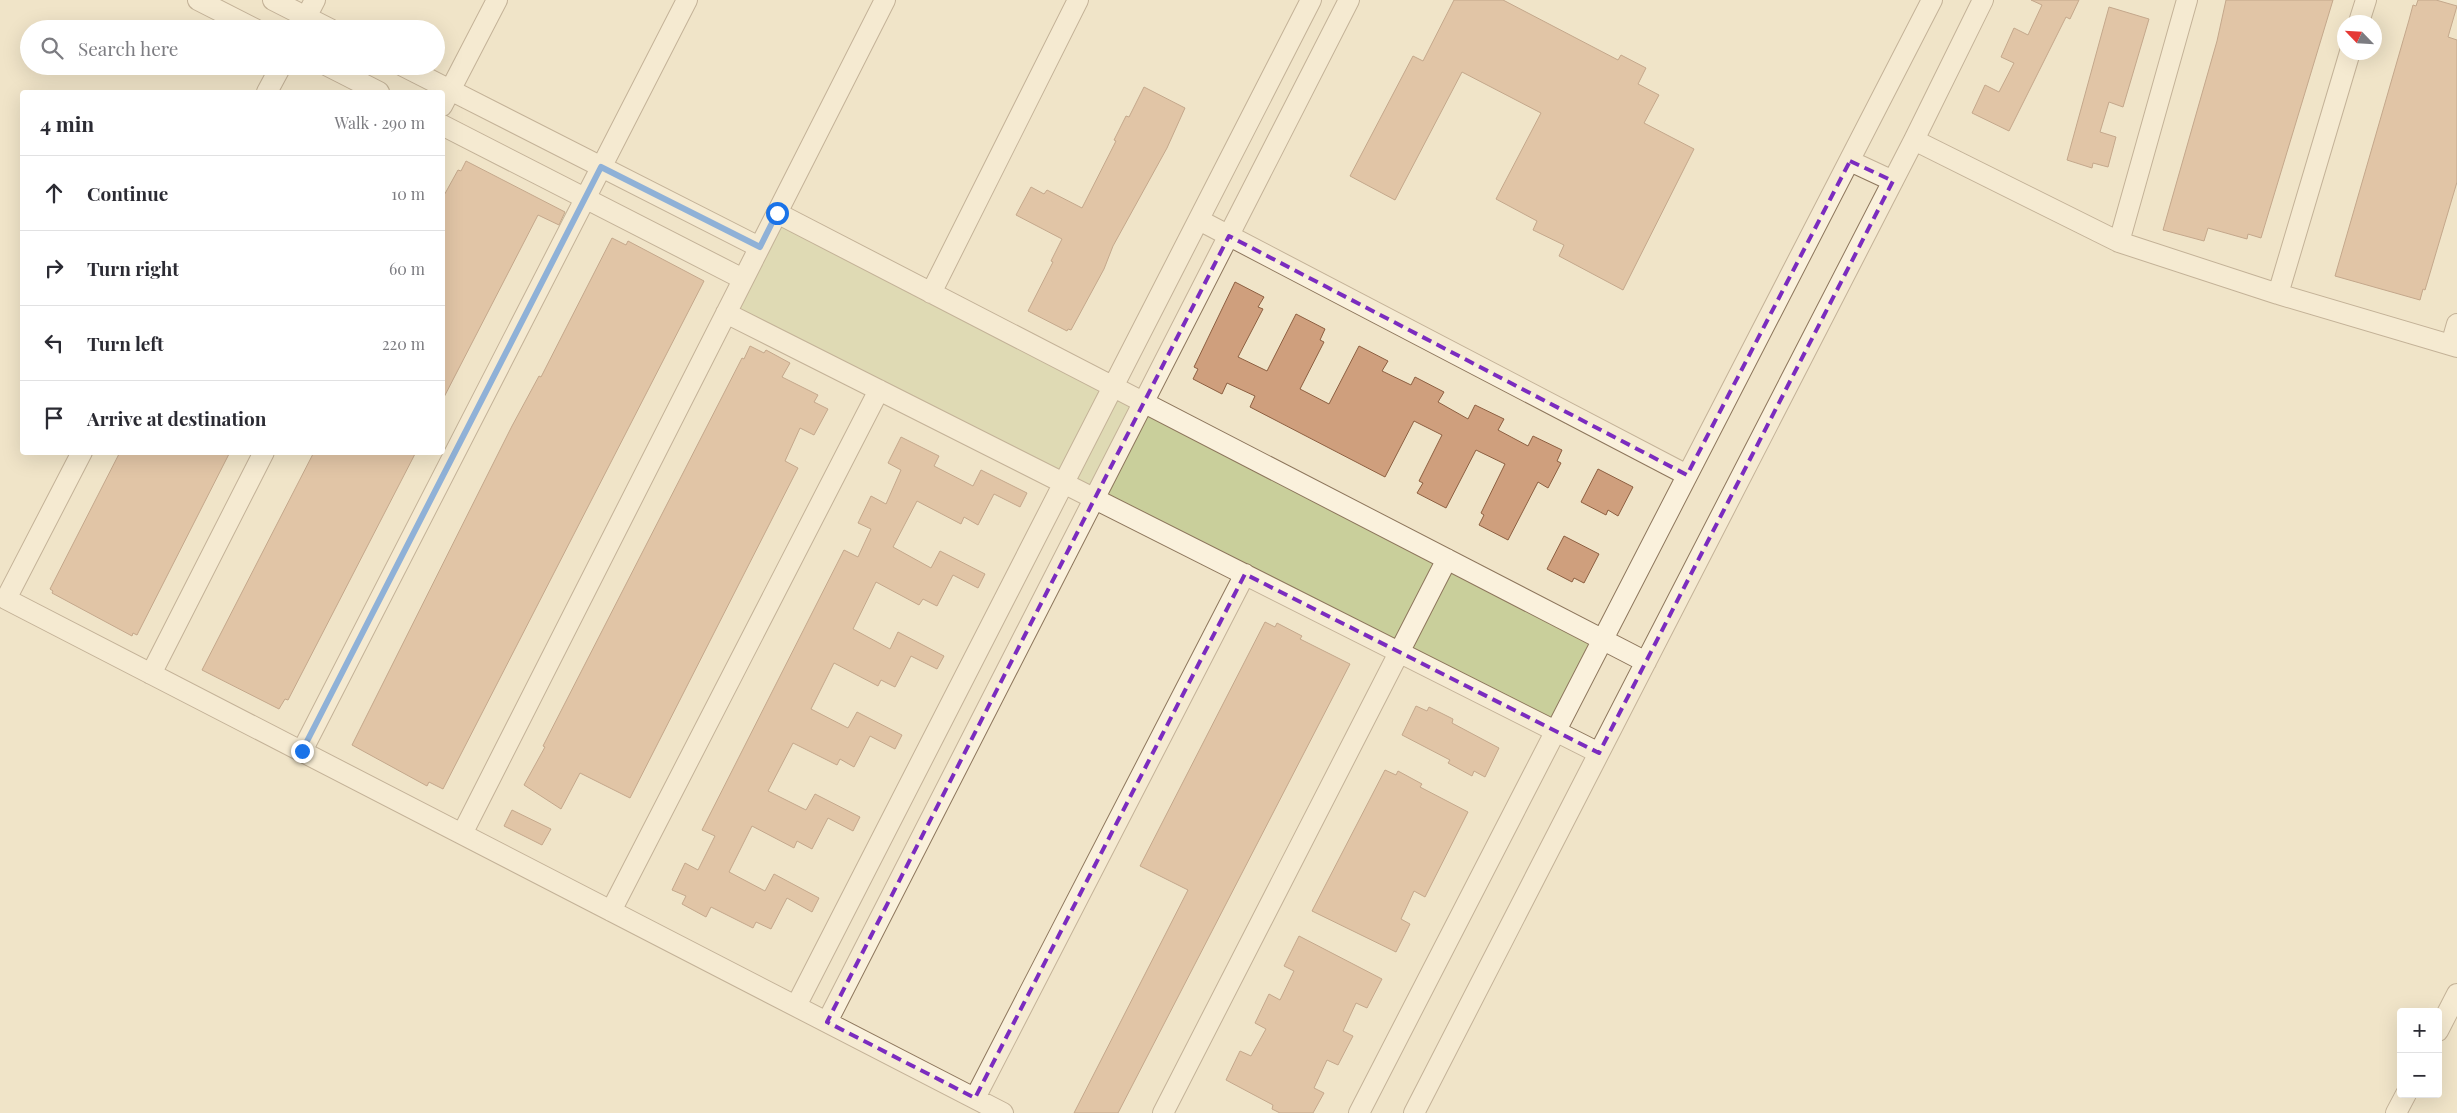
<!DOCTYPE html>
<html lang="en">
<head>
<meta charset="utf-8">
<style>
  :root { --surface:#fff; --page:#f7f7f7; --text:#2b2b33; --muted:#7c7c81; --line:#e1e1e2 }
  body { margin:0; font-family:"Playfair Display",serif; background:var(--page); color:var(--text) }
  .controls { position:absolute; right:15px; bottom:15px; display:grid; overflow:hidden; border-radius:5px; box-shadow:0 5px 20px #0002 }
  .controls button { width:45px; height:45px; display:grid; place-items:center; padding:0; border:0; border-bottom:1px solid var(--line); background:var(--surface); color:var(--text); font:25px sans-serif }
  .compass { position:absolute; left:2337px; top:15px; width:45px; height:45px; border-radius:50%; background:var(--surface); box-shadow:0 5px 20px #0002; rotate:295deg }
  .stop { position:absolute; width:15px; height:15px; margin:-11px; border:4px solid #1a73e8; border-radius:50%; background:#fff }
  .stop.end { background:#1a73e8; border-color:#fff; box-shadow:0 1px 5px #0008 }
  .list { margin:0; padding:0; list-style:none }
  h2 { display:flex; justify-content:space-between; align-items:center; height:65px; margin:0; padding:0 20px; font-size:21px }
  h2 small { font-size:16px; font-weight:400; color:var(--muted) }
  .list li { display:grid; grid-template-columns:32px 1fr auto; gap:15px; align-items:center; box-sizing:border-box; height:75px; padding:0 20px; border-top:1px solid var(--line) }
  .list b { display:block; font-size:19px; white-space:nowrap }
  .list em { font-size:16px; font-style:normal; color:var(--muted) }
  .icon { flex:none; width:28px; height:28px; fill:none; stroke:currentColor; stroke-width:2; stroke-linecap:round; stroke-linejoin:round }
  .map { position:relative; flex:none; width:2457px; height:1113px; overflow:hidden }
  .search { position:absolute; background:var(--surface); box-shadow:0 5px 20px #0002; left:20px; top:20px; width:425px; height:55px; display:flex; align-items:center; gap:12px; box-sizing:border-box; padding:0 18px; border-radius:28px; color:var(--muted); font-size:19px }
  .panel { position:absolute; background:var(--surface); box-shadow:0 5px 20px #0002; left:20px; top:90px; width:425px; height:365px; border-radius:5px }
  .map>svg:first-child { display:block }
  .green { fill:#c9cf9b }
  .building { fill:#cf9f7d; stroke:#8d5f41 }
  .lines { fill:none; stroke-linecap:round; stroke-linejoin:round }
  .street-casing { stroke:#8d765c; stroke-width:22 }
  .street { stroke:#faf1dc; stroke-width:20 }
  .route { stroke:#1a73e8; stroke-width:6 }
  .marked { fill:none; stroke:#7b2cbf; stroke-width:4; stroke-dasharray:10 6; stroke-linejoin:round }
</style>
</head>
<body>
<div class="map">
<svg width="2457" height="1113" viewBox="0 0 2457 1113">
  <rect width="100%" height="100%" fill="#f0e4c8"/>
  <path class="green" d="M777,213L1604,640L1557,731L726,313Z"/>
  <path class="building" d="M1454,0H1503L1618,60L1621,55L1646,68L1638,84L1659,95L1644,123L1694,149L1623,290L1559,256L1564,245L1533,230L1537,221L1496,199L1541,113L1462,72L1395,200L1350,176L1413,56L1423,61Z
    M2031,0H2079L2070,19L2066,17L2009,131L1972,113L1985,85L1999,92L2014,63L2001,57L2014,28L2028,35L2042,5Z
    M2226,0H2333L2261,238L2248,234L2247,239L2208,228L2204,241L2163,230L2217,41Z
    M2418,0H2436L2457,6L2448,37L2457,40V182L2425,290L2423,289L2420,300L2335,276L2409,20L2413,5L2416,6Z
    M2109,7L2149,19L2123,107L2109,102L2100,132L2116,137L2108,167L2093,163L2092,168L2067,160Z
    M1144,87L1185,108L1167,148L1113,246L1104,269L1071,330L1068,329L1067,331L1028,311L1053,262L1051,261L1062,239L1016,215L1031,187L1044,194L1047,190L1082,208L1116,141L1114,140L1126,116L1129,117Z
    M466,161L565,212L559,225L538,215L442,401V199L458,170L461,171Z
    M612,238L626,245L628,241L704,281L443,789L429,782L427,786L352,745L512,426L539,376L541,377Z
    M1235,282L1264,297L1258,307L1263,309L1238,357L1267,371L1296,314L1325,329L1320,340L1324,342L1300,389L1329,404L1359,346L1388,361L1382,371L1411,385L1415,377L1444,392L1438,402L1468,419L1475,405L1504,419L1498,430L1528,446L1533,436L1562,450L1557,461L1561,463L1548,488L1538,482L1508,540L1479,525L1484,515L1481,513L1505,464L1476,450L1446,508L1417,493L1423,483L1419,481L1442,435L1414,421L1385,477L1250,407L1255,396L1227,383L1222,394L1193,379L1198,369L1194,367Z
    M750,346L764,353L766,350L790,363L782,377L818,395L814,402L828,409L814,435L800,428L785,461L798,468L630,798L580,773L561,809L524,785L545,747L543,746L742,358L744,359Z
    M901,437L939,456L934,466L973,486L981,470L1027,493L1020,507L994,494L978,525L964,517L961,524L917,501L893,547L931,568L940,551L985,574L978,588L953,575L937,606L923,599L919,605L876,582L853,629L890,649L898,632L944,656L937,669L911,656L895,687L881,680L878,686L834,663L811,709L848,728L857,712L902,735L895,749L870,736L854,767L840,759L837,765L793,743L768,791L806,810L815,794L860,817L853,831L828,818L812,849L797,841L794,848L752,826L729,872L765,891L774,874L819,898L812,912L787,898L771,929L756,922L753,928L711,907L706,917L682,904L686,896L672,890L685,863L698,870L715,836L702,830L844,550L858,557L871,529L858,523L871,496L886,504L901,470L888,463Z
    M120,452H230L137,635L133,633L132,636L52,593L53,591L50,589Z
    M314,452H416L288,700L285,699L279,709L202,670Z
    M1598,469L1633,487L1618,516L1608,510L1606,515L1581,502Z
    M1564,536L1599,554L1584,583L1574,578L1572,582L1547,569Z
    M1265,622L1275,627L1277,623L1302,636L1300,639L1350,664L1118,1113H1074L1188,890L1140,866Z
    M1416,706L1427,711L1429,707L1453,719L1452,723L1499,748L1485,777L1474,771L1472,776L1448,763L1450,760L1402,735Z
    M1385,770L1396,775L1398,771L1422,784L1420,787L1468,812L1425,897L1414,891L1401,919L1410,924L1396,952L1312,911Z
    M512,810L551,829L542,845L504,826Z
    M1299,936L1382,979L1367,1008L1356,1003L1343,1031L1353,1036L1338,1065L1327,1060L1314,1088L1324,1093L1313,1113H1280L1272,1109L1273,1105L1226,1080L1240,1051L1251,1056L1266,1029L1255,1023L1269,994L1280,1000L1294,971L1284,966Z"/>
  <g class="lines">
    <g class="street-casing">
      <path id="street" d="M198,0L255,29
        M273,0L330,29
        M2359,22L2366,0
        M300,29L315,0
        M328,66L379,92
        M403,66L759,247
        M267,92L281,66
        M442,106L497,0
        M442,125L743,279
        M1914,140L2119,242L2278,294L2457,347
        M1850,161L1893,181
        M777,213L1646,662
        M1199,220L1687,475
        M2119,242L2187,0
        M931,293L1078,0
        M2278,294L2350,52
        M726,313L1599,753
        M2451,345L2457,324
        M82,452L6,599L1003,1113
        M151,674L264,452
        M302,751L687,0
        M462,834L885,0
        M611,911L879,390
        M796,1006L1311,0
        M827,1022L1349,0
        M2438,1031L2457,994
        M975,1098L1245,574
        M1163,1113L1447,559
        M1359,1113L1932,0
        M1414,1113L1914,140L1983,0
        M2396,1113L2406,1094"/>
    </g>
    <use href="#street" class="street"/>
  </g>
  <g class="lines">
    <path class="route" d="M302,751L601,167L760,247L777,213"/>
  </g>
  <path d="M0 0H2457V1113H0ZM1850,161L1893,181L1599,753L1245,574L975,1098L827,1022L1229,236L1687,475Z" fill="#f0e4c8" fill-opacity=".55" fill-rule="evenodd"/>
  <path class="marked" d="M1850,161L1893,181L1599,753L1245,574L975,1098L827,1022L1229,236L1687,475Z"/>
</svg>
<div class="controls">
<button>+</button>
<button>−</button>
</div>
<svg class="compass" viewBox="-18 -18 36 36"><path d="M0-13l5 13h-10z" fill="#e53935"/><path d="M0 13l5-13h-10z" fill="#7c7c81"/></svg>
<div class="stop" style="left:777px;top:213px"></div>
<div class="stop end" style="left:302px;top:751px"></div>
<div class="search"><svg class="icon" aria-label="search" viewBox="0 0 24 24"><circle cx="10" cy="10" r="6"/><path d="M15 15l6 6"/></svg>Search here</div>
<section class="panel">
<h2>4 min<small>Walk · 290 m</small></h2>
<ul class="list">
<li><svg class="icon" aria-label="ahead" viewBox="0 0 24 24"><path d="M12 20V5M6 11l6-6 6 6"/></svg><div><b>Continue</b></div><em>10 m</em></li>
<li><svg class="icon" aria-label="right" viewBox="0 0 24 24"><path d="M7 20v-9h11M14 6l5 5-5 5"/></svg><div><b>Turn right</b></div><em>60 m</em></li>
<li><svg class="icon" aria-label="left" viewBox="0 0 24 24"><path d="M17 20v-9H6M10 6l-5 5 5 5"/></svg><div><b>Turn left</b></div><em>220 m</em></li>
<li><svg class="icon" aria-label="arrive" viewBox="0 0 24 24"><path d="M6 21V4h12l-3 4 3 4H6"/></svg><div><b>Arrive at destination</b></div></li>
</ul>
</section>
</div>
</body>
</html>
